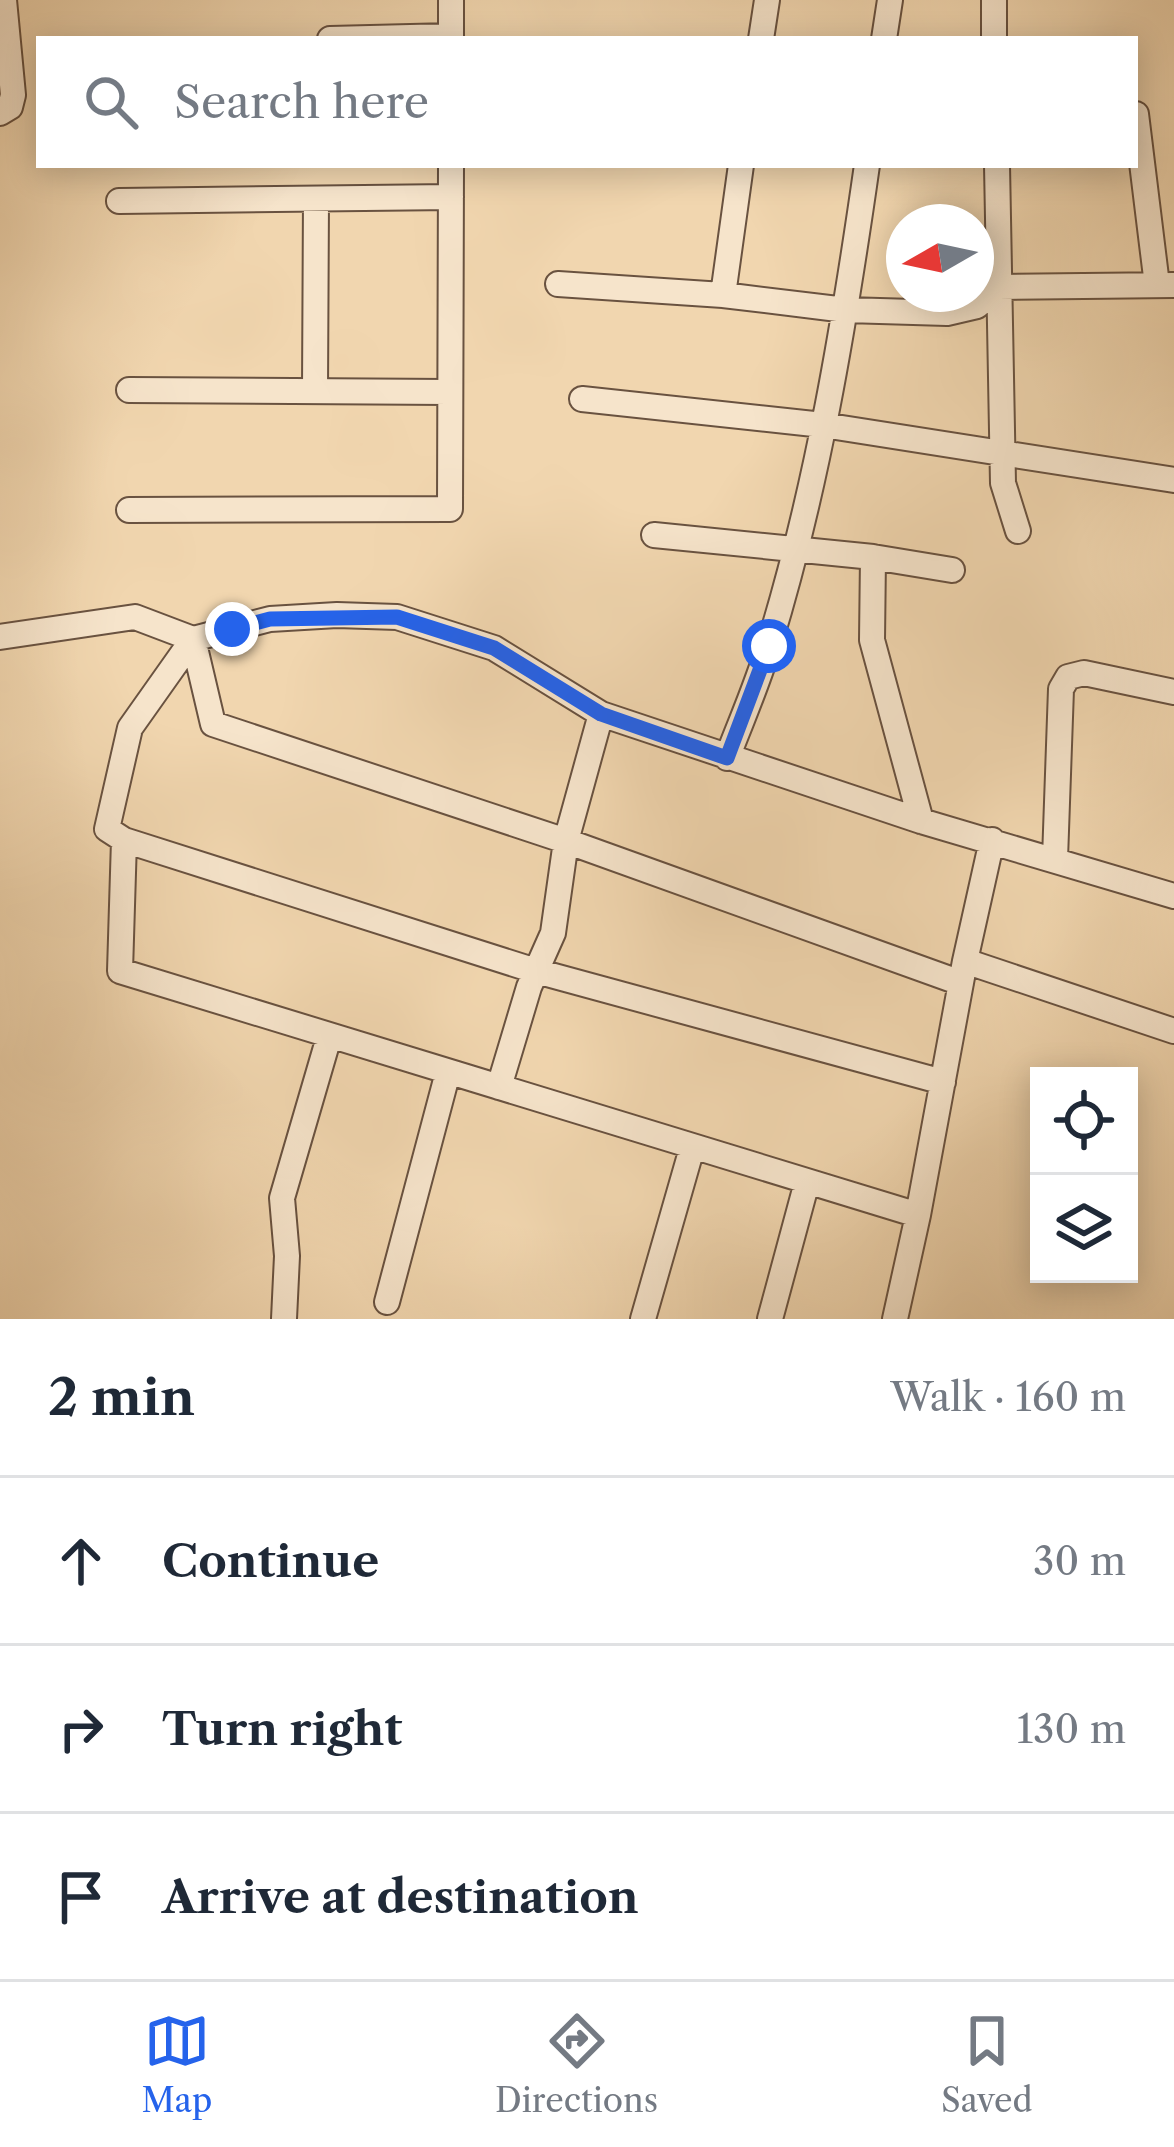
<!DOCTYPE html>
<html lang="en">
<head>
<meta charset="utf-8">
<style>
  :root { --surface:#fff; --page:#f6f6f7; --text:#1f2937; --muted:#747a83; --line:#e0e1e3; --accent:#2563eb }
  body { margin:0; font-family:"Libre Caslon Text",serif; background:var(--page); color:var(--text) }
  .controls { position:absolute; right:36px; bottom:36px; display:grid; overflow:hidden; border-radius:0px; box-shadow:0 6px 30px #0003 }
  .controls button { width:108px; height:108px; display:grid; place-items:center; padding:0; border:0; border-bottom:3px solid var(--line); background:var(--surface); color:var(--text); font:60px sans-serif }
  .compass { position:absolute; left:886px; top:204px; width:108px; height:108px; border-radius:50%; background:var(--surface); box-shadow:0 6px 30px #0003; rotate:261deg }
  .stop { position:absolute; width:36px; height:36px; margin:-27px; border:9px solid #2563eb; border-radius:50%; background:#fff }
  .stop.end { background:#2563eb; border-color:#fff; box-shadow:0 3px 12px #0008 }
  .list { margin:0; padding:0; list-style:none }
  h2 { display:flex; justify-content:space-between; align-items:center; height:156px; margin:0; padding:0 48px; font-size:51px }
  h2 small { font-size:39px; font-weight:400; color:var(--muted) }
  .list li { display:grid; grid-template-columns:78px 1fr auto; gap:36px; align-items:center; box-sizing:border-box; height:168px; padding:0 48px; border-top:3px solid var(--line) }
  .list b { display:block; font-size:45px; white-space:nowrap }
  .list em { font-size:39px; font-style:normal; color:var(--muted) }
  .icon { flex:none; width:66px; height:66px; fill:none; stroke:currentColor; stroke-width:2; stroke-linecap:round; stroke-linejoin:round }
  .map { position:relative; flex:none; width:1174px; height:1319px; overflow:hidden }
  .search { position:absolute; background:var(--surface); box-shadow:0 6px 30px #0003; left:36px; right:36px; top:36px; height:132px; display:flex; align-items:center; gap:30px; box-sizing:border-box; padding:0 42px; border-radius:0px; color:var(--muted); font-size:45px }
  .sheet { height:660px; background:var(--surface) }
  nav { display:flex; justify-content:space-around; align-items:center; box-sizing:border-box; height:168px; border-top:3px solid var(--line); background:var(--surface); font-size:33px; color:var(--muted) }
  nav a { display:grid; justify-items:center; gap:6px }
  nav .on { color:var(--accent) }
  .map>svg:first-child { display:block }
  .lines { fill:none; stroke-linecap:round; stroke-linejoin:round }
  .street-casing { stroke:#695240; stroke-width:28 }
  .street { stroke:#f6e4cb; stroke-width:24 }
  .route { stroke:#2563eb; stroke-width:15 }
</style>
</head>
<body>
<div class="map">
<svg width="1174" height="1319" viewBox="0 0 1174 1319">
  <rect width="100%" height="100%" fill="#f1d6af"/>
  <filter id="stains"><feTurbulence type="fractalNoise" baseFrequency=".00167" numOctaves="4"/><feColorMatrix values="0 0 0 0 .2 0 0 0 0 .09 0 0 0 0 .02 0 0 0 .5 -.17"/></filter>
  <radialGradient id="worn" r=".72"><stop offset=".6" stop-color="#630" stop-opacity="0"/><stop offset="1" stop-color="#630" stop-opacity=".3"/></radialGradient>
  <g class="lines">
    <g class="street-casing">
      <path id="street" d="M994,0V39
        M330,39L451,36
        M451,39V0
        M761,39L767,0
        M884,39L890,0
        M0,113L10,107L13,95L4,0
        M1136,114L1157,285
        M997,165L1003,483L1018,531
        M119,201L451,197
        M558,284L723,295L846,310L947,313L977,306L999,287L1174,285
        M723,295L741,165
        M129,390L449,392
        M315,390L316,199
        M582,399L823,425L1174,480
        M129,510L450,509L451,165
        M654,535L873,557L952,570
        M873,557L872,640L921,821
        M0,637L135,617L193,639L213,724L566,841L961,983
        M727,758C741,721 758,683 769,645C817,489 844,326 867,165
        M124,840L120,971L918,1215L965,961L992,840
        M1055,859L1061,689L1068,677L1084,673L1174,692
        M965,961L1174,1031
        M943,1082L536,971L124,840L107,829L130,728L193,639L270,619L337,615L397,617L494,648L601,714L921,821L1174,896
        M499,1087L529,987L553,933L566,841L601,714
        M387,1302L448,1072
        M284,1319L287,1256L282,1198L329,1037
        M643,1319L692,1148
        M770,1319L807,1182
        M895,1319L918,1215"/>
    </g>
    <use href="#street" class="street"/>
  </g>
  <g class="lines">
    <path class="route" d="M232,629L270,619L397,617L494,648L601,714L727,758L769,646"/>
  </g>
  <rect width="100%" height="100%" filter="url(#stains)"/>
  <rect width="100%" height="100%" fill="url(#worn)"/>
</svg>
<div class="controls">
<button><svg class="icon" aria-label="locate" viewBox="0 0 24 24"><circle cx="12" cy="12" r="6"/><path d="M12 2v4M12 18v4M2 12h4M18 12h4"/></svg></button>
<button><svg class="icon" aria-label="layers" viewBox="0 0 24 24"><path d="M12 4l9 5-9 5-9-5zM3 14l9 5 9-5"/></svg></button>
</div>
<svg class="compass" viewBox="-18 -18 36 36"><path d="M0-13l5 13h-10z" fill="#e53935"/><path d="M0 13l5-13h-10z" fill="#747a83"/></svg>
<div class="stop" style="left:769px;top:646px"></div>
<div class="stop end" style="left:232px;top:629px"></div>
<div class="search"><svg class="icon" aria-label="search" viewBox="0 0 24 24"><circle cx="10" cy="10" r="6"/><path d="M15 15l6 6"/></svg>Search here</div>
</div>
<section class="sheet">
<h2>2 min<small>Walk · 160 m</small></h2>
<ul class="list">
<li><svg class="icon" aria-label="ahead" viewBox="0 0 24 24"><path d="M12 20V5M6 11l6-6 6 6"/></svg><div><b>Continue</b></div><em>30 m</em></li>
<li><svg class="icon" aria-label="right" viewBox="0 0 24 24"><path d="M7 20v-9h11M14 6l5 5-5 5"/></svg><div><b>Turn right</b></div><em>130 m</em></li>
<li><svg class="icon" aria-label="arrive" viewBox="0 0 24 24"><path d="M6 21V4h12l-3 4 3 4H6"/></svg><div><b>Arrive at destination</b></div></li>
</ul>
</section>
<nav>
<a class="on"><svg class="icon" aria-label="map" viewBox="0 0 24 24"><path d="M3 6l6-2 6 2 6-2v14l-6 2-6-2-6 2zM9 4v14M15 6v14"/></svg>Map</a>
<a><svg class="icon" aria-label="directions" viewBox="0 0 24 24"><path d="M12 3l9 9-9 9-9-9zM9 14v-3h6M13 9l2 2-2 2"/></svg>Directions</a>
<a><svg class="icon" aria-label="saved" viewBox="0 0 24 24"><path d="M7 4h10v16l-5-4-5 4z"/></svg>Saved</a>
</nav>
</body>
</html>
